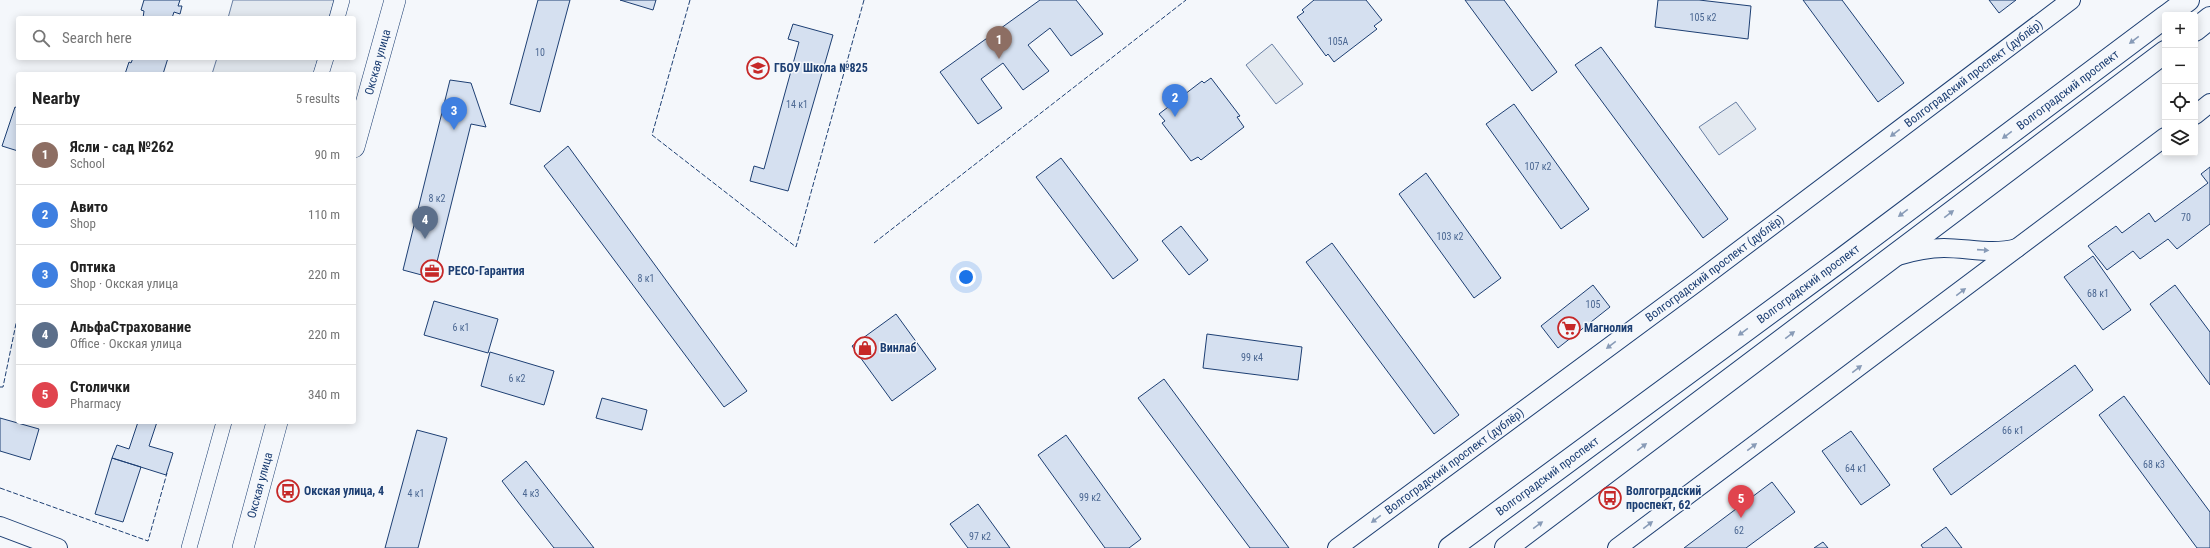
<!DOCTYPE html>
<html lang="en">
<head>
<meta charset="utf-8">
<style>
  :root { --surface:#fff; --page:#f2f2f2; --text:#222; --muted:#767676; --line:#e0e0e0; --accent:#0f766e }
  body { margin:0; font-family:"Roboto Condensed",sans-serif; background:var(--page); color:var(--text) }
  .controls { position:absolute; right:12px; top:12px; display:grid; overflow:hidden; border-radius:4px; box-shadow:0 2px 10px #0003 }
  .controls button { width:36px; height:36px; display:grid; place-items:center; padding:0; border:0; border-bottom:1px solid var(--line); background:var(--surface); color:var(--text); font:20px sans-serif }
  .you { position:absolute; left:966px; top:277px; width:14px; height:14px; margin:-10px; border:3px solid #fff; border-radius:50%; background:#1a73e8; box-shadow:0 0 0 6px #1a73e833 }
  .badge { display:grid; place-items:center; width:26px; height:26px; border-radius:50%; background:var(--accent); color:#fff; font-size:13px; font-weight:700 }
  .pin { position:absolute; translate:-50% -33px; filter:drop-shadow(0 1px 2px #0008) }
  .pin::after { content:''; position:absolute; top:21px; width:14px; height:12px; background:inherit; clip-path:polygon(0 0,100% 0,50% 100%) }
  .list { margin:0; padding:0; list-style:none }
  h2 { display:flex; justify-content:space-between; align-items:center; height:52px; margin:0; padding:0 16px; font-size:17px }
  h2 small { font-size:13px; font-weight:400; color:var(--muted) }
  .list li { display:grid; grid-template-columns:26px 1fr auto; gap:12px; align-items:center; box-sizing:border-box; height:60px; padding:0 16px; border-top:1px solid var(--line) }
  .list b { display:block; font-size:15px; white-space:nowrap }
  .list p { margin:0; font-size:13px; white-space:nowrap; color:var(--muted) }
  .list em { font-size:13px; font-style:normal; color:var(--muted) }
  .icon { flex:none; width:22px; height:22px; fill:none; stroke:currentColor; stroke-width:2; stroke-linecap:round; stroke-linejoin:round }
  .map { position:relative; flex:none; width:2210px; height:548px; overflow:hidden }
  .search { position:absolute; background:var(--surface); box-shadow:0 2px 10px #0003; left:16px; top:16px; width:340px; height:44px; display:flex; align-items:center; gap:10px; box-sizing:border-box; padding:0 14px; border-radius:4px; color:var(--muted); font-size:15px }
  .panel { position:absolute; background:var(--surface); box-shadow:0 2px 10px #0003; left:16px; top:72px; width:340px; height:352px; border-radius:4px }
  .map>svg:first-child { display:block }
  .green { fill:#e3e9f0; stroke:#687fa3 }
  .building { fill:#d5e0f0; stroke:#1d3f73 }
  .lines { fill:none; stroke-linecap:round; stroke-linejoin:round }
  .minor-casing { stroke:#1d3f73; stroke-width:16 }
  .tertiary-casing { stroke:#1d3f73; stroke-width:20 }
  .secondary-casing { stroke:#1d3f73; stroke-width:22 }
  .primary-casing { stroke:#1d3f73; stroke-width:24 }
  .minor { stroke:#f4f7fb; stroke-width:15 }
  .tertiary { stroke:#f4f7fb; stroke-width:18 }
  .secondary { stroke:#f4f7fb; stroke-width:21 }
  .primary { stroke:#f4f7fb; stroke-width:22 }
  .fence { stroke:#1d3f73; stroke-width:1; stroke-dasharray:5 2; stroke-linecap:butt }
  .oneway { fill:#889bb7 }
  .labels { text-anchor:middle; stroke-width:3; stroke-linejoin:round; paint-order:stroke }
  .number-label { font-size:10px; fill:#4b6792 }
  .street-label { font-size:12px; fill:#1d3f73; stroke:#f4f7fb }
  .poi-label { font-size:12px; font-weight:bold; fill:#1d3f73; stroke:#f4f7fb; text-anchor:start }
</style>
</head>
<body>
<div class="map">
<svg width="2210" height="548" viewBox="0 0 2210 548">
  <rect width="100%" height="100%" fill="#f4f7fb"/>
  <path class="green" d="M233,0H334L329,18H228Z
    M1272,44L1303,84L1276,104L1246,65Z
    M217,58H318L314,74H212Z
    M1736,102L1756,129L1719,155L1699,127Z"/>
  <path class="building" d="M144,0H180L178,6H182L180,14L174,12L172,18H143L144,11L141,10Z
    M538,0H570L540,112L510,104Z
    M620,0H656L653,10Z
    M1040,0H1076L1103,34L1071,56L1050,28L1028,45L1049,71L1023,90L1003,63L981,79L1002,108L978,124L940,72Z
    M1314,0H1366L1382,20L1374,26L1377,29L1334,62L1328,54L1326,56L1297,17L1304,12L1302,10Z
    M1465,0H1504L1557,72L1532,91Z
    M1658,0H1699L1751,6L1748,39L1655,27Z
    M1803,0H1842L1904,83L1878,102Z
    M1989,0H2016L1999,13Z
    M793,24L833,35L788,191L750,181L754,166L764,169L799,42L788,39Z
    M1601,47L1728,219L1703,238L1575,65Z
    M133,58H168L163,74H125L129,62L131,63Z
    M1211,78L1240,116L1237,117L1244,127L1201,160L1198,157L1191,161L1162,123L1165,121L1159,114L1202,81L1204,83Z
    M450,80L471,83L486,127L471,124L433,278L403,270Z
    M1514,104L1589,209L1561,229L1486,124Z
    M15,107L18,108V151L2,146Z
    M568,146L747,391L724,407L544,166Z
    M1061,158L1138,260L1113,279L1036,177Z
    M2210,167V224L2177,249L2168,239L2140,259L2133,251L2107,270L2088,246L2116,226L2122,233L2149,213L2155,222L2208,183L2201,174Z
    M1426,173L1501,278L1474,298L1399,194Z
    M1181,226L1208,260L1189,275L1162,241Z
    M1332,243L1459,415L1434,434L1306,262Z
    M2093,256L2131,310L2103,330L2064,277Z
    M1593,285L1610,307L1558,348L1541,326Z
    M2175,285L2210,332V385L2150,304Z
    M434,301L498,319L488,353L424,335Z
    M896,314L936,369L892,401L852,346Z
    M1207,334L1302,347L1298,380L1203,368Z
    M490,352L554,371L544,405L481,386Z
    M2075,365L2093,390L1951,495L1933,469Z
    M1164,379L1289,548H1250L1138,398Z
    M2124,396L2210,512V548H2197L2099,415Z
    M602,398L647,410L642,430L596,418Z
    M0,418L39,429L30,460L0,451Z
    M138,422H157L149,446L173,453L166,475L112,458L117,445L129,449Z
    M417,430L447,438L418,548H385Z
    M1851,431L1890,485L1861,505L1822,451Z
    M1066,435L1141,539L1129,548H1105L1038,455Z
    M112,458L141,467L123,522L95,514Z
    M526,461L594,548H554L521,506L502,481Z
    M1772,482L1795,512L1746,548H1684Z
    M978,504L1010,548H968L950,524Z
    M1946,527L1962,548H1923L1921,545Z
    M1823,542L1828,548H1814Z"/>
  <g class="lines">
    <g class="minor-casing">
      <path id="minor" d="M337,18L342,0
        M321,74L326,58
        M189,548L224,422"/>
    </g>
    <g class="tertiary-casing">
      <g id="tertiary">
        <path d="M2195,115L2210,103"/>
        <path d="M1898,256C1914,251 1928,248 1944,248C1968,248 1993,255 2017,248"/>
        <path d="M0,526L58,548"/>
        <path id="s1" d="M1337,548L1697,282L2071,0"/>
        <path d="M1617,548L2165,137"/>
      </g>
    </g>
    <g class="secondary-casing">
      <g id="secondary">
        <path id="s2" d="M354,147L395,0"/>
        <path id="s3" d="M243,548L277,422"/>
      </g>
    </g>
    <g class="primary-casing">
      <g id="primary">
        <path d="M2168,15L2188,0"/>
        <path d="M2195,30L2210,18"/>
        <path id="s4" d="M1450,548L1841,260L2165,17"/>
        <path d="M1506,548L2165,52"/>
      </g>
    </g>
    <use href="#minor" class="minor"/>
    <use href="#tertiary" class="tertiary"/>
    <use href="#secondary" class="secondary"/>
    <use href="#primary" class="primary"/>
    <path class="fence" d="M690,0L652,135L796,247L864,0
      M874,243L1186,0
      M0,387H3L18,314
      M0,488L148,541L167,473"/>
  </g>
  <defs><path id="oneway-solid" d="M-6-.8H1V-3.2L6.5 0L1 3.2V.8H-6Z"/></defs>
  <g class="oneway">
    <use href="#oneway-solid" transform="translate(2134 40) rotate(143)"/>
    <use href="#oneway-solid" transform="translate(1895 133) rotate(143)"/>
    <use href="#oneway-solid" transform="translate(2007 135) rotate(143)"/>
    <use href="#oneway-solid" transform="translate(1903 213) rotate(143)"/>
    <use href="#oneway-solid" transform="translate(1949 214) rotate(-37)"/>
    <use href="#oneway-solid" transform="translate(1983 250) rotate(4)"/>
    <use href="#oneway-solid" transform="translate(1961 292) rotate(-37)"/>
    <use href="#oneway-solid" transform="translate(1743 332) rotate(144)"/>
    <use href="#oneway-solid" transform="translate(1790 335) rotate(-37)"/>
    <use href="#oneway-solid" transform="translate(1611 345) rotate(143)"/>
    <use href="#oneway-solid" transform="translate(1857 369) rotate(-37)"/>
    <use href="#oneway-solid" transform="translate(1642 447) rotate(-37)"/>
    <use href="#oneway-solid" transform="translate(1752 447) rotate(-37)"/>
    <use href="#oneway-solid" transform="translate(1376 519) rotate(143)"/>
    <use href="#oneway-solid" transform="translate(1538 525) rotate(-36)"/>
    <use href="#oneway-solid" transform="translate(1648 525) rotate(-37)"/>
  </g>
  <defs>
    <g id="school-ring" transform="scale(1.15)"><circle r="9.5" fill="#f4f7fb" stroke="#c62828" stroke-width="1.5"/><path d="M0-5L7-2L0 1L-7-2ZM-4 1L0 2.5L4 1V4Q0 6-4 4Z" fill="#c62828"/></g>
    <g id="office-ring" transform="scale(1.15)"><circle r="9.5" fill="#f4f7fb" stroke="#c62828" stroke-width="1.5"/><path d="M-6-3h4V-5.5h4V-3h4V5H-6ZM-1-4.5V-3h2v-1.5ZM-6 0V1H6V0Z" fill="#c62828"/></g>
    <g id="supermarket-ring" transform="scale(1.15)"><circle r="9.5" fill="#f4f7fb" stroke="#c62828" stroke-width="1.5"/><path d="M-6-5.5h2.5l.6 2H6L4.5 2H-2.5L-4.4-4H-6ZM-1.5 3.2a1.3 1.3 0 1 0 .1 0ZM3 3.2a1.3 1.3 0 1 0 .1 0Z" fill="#c62828"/></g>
    <g id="shop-ring" transform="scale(1.15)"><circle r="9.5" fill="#f4f7fb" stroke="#c62828" stroke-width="1.5"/><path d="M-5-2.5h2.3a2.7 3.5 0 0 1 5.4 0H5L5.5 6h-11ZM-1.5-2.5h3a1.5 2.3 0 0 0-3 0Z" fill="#c62828"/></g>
    <g id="bus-ring" transform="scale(1.15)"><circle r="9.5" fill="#f4f7fb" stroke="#c62828" stroke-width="1.5"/><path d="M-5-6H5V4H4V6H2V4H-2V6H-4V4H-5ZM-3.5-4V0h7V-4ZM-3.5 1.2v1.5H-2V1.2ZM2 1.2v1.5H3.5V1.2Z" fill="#c62828"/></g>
  </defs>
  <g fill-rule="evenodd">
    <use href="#school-ring" x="758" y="68"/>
    <use href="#office-ring" x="432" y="271"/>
    <use href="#supermarket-ring" x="1569" y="328"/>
    <use href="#shop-ring" x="865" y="348"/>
    <use href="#bus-ring" x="288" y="491"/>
    <use href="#bus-ring" x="1610" y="498"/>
  </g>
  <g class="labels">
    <g class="number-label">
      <text x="1703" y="21">105 к2</text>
      <text x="1338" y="45">105А</text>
      <text x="540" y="56">10</text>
      <text x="797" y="108">14 к1</text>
      <text x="1538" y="170">107 к2</text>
      <text x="437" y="202">8 к2</text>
      <text x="2186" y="221">70</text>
      <text x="1450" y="240">103 к2</text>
      <text x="646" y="282">8 к1</text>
      <text x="2098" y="297">68 к1</text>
      <text x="1593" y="308">105</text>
      <text x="461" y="331">6 к1</text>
      <text x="1252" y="361">99 к4</text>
      <text x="517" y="382">6 к2</text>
      <text x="2013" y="434">66 к1</text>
      <text x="2154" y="468">68 к3</text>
      <text x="1856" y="472">64 к1</text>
      <text x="416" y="497">4 к1</text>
      <text x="531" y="497">4 к3</text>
      <text x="1090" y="501">99 к2</text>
      <text x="1739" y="534">62</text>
      <text x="980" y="540">97 к2</text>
    </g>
    <g class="street-label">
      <text dy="4" stroke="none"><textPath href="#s2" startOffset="88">Окская улица</textPath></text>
      <text dy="4" stroke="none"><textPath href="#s1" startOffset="794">Волгоградский проспект (дублёр)</textPath></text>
      <text dy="4" stroke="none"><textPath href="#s4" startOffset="769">Волгоградский проспект</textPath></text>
      <text dy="4" stroke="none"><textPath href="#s1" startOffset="470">Волгоградский проспект (дублёр)</textPath></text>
      <text dy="4" stroke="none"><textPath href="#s4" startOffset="445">Волгоградский проспект</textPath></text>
      <text dy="4" stroke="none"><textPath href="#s1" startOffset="146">Волгоградский проспект (дублёр)</textPath></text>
      <text dy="4" stroke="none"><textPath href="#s4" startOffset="121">Волгоградский проспект</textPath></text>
      <text dy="4" stroke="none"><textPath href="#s3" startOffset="65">Окская улица</textPath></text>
    </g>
    <g class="poi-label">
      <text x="774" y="72">ГБОУ Школа №825</text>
      <text x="448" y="275">РЕСО-Гарантия</text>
      <text x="1584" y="332">Магнолия</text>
      <text x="880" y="352">Винлаб</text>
      <text x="304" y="495">Окская улица, 4</text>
      <text x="1626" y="495">Волгоградский<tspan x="1626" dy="14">проспект, 62</tspan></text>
    </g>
  </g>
</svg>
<div class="controls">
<button>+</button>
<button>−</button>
<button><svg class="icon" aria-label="locate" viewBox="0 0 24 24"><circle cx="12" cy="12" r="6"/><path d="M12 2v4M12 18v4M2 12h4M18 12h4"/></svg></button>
<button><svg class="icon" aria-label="layers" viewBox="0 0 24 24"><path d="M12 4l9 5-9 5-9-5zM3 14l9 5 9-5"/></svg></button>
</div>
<div class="you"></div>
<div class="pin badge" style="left:999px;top:59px;background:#8d6e63">1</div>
<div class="pin badge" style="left:1175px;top:117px;background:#3f7fe0">2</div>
<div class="pin badge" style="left:454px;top:130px;background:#3f7fe0">3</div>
<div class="pin badge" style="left:425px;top:239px;background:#5c6f8a">4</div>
<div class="pin badge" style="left:1741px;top:518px;background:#e0444e">5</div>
<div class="search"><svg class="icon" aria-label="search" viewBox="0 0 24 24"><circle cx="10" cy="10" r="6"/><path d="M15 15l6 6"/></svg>Search here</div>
<section class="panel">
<h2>Nearby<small>5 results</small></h2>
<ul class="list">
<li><span class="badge" style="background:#8d6e63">1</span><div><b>Ясли - сад №262</b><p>School</p></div><em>90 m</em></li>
<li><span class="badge" style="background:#3f7fe0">2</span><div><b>Авито</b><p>Shop</p></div><em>110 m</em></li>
<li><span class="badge" style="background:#3f7fe0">3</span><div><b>Оптика</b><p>Shop · Окская улица</p></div><em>220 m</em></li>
<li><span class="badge" style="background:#5c6f8a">4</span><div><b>АльфаСтрахование</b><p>Office · Окская улица</p></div><em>220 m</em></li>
<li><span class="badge" style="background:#e0444e">5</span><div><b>Столички</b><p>Pharmacy</p></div><em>340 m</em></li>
</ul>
</section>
</div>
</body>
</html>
